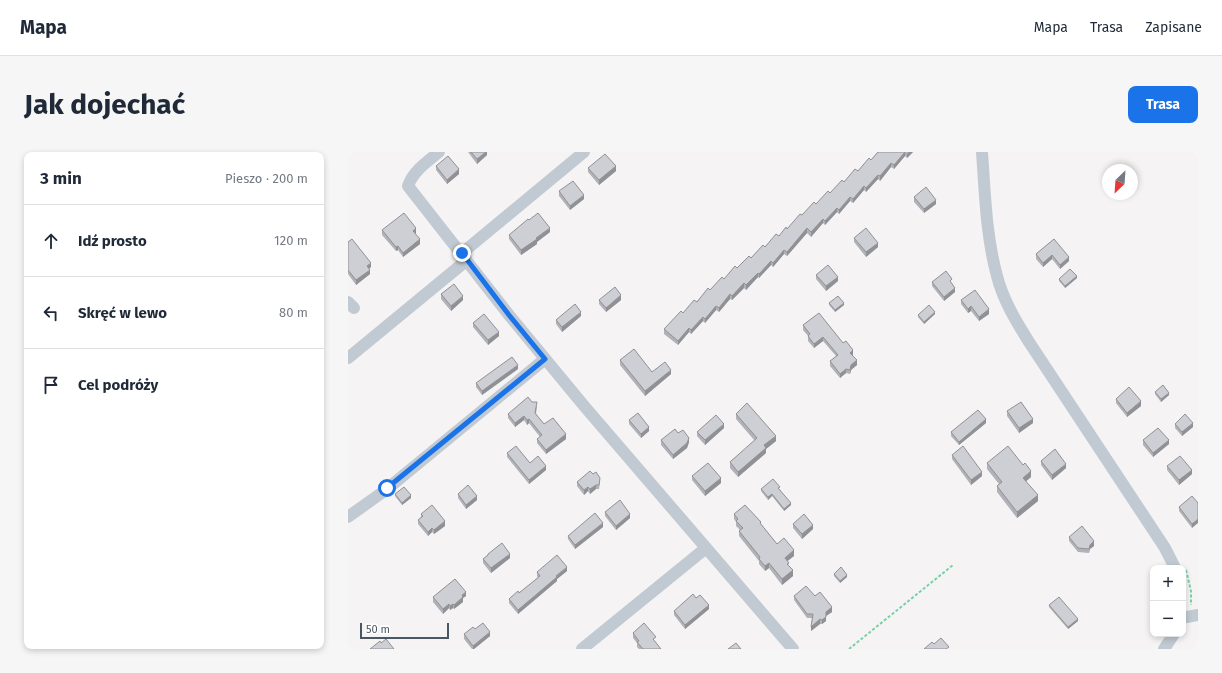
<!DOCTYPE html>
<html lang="pl">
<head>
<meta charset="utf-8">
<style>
  :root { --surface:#fff; --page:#f6f6f7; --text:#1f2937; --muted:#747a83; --line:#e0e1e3; --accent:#1a73e8 }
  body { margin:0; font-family:"Fira Sans",sans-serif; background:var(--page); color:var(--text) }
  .controls { position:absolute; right:12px; bottom:12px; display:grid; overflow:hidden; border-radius:8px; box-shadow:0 2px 6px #0003 }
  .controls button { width:36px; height:36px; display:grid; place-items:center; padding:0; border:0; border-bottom:1px solid var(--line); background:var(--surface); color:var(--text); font:20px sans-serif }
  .compass { position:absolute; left:754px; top:12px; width:36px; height:36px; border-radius:50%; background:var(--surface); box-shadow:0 2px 6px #0003; rotate:205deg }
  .scale { position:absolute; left:12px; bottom:10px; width:89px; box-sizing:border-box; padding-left:4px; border:2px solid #4a5661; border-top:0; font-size:11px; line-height:14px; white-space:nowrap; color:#4a5661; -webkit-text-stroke:3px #fff; paint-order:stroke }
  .stop { position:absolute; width:12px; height:12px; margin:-9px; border:3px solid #1a73e8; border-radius:50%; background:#fff }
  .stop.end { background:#1a73e8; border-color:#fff; box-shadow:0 1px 4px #0008 }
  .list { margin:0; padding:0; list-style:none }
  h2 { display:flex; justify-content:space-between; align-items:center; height:52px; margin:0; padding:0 16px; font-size:17px }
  h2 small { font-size:13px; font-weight:400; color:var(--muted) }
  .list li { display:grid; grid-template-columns:26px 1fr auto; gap:12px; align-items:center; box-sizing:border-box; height:72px; padding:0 16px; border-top:1px solid var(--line) }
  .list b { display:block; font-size:15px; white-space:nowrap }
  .list em { font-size:13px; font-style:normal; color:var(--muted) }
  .icon { flex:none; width:22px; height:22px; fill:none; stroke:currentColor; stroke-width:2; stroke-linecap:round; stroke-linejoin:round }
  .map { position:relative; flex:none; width:850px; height:497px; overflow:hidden; border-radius:8px }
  header { display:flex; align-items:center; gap:24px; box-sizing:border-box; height:56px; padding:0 20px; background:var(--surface); border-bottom:1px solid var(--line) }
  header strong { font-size:19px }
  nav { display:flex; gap:22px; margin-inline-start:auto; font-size:14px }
  .intro { display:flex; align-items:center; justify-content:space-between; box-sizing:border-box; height:96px; padding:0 24px }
  h1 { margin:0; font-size:28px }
  .button { padding:10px 18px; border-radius:8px; background:var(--accent); color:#fff; font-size:14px; font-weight:700 }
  main { display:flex; gap:24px; padding:0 24px }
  aside { flex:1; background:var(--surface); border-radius:8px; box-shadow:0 2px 6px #0003 }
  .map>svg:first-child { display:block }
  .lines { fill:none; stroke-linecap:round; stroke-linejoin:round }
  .path { stroke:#7ad0a6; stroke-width:2; stroke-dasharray:3 2; stroke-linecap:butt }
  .minor { stroke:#c1cad2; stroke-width:12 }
  .wall { fill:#b0b2b7 }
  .shaded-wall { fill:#909195 }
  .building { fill:#cdcfd5; stroke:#909195 }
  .route { stroke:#1a73e8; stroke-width:5 }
</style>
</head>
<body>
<header>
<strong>Mapa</strong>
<nav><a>Mapa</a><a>Trasa</a><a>Zapisane</a></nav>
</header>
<div class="intro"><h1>Jak dojechać</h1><a class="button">Trasa</a></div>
<main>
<aside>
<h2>3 min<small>Pieszo · 200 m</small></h2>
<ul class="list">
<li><svg class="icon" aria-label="ahead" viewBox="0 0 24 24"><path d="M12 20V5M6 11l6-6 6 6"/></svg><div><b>Idź prosto</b></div><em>120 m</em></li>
<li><svg class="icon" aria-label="left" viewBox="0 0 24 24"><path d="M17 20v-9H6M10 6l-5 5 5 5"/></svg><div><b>Skręć w lewo</b></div><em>80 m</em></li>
<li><svg class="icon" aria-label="arrive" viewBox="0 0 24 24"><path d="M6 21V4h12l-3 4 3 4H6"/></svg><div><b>Cel podróży</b></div></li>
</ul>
</aside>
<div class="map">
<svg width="850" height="497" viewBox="0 0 850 497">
  <rect width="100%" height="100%" fill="#f5f3f3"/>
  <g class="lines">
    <path class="path" d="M838,418L843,439V453
      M501,497L605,413"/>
    <path class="minor" d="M91,0C79,10 65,19 60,34L161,163L237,255L445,497
      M634,0C637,41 638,84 649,124C655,148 668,169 681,190L817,396L827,416
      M114,101L236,0
      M0,150L6,156
      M0,206L113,113L118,107
      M0,365L39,337L197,207
      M835,465H839L850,463
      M234,497L358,396
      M816,497L826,482"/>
  </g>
  <path class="wall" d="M120,0H139V3L129,12Z
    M530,0H565L559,6L557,4L546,17L543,15L532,29L530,27L518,40L516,38L505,51L502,49L491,62L489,60L477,73L475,71L463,85L459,81L439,104L436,102L425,115L423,113L411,126L410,125L398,138L396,136L384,148L382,147L371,160L368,158L357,171L355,169L343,182L341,180L330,193L316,182V177L335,161L362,138L439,77L454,63L523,8Z
    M88,14L111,22L99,32L88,18Z
    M240,16L268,19L251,33L240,20Z
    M211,39L236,47L222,58L211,44Z
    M566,45L588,52L576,61L566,50Z
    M181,68L202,80L189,90V92L173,103L161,87V83Z
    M34,78L68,81L67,82L72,92L55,105L50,98L48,99L34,83Z
    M506,86L530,95L518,105L506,90Z
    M706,87L721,109L712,117L704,107L695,115L688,107V102Z
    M0,90L23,115L21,117L22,122L8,133L0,122Z
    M468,123L490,129L478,139L468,127Z
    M729,126L717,136L711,129V127Z
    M584,130L604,131L607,140L596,149L584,134Z
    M93,142L115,148L103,159L93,147Z
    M251,148H273L258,160L251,152Z
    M613,148L641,162L631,169L623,159L620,161L613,152Z
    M481,151L496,153L487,160L481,153Z
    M587,162L576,172L570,165V163Z
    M233,164L214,180L208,172V168Z
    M125,171L151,184L140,193L125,175Z
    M455,173L505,203H504L509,213L503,218L502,222L498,221L492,226L482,214V209L488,204L475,189L466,196L460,189V184L455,178Z
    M272,208L304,220L323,222L297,244L272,213Z
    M170,217L134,243L128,235V231Z
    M807,240L821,243L813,250L807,242Z
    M768,247L793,254L779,265L768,251Z
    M184,250L189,255L188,262L196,272L218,287L198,302L189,291V287L192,285L181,271L179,273L176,268L167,275L160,266V262Z
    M659,259L685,271L671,281L659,264Z
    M388,262L428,289L418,297V301L390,325L382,316V310L407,289L388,267Z
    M281,268L301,279L293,286L281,272Z
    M638,271L611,293L603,284V280Z
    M827,272L845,275L834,284L827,276Z
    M376,276L357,293L349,284V280Z
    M330,281L341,290L339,296L325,307L313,293V288Z
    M795,288L821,292L805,305L795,293Z
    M159,301L182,311L198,318L181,332L159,305Z
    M604,303L634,324L623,333L604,307Z
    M693,309L718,316L704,328L693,313Z
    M639,311L683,325L678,329L690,349L669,366L649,340V334L651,332L639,317Z
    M819,314L844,322L831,333L819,318Z
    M344,324L373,331L357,344L344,328Z
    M229,330H252L251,337H248L242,342L240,339L236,343L229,334Z
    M413,337H432V338L443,353L436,359L424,344L420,348L413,339Z
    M47,342L63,346L54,353L47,344Z
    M110,342L129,348L118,357L110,346Z
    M850,351L844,376L831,359V355Z
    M257,360L282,366L268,378L257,364Z
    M73,362L97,374L86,382L84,380L80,384L70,372V368L73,365Z
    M386,362L413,372L429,392L446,404L439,409L445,424L434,433L421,416L417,419L411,412V409L391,384V379L392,378L388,374V370L386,367Z
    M445,372L465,377L454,387L445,376Z
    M255,375L227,397L220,387V384Z
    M721,385L746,394L742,397L741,401L730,400L721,389Z
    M140,402L162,406L143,421L135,411V407L140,403Z
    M219,419L209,427V429L170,462L161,451V447L171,441L190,426L189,424V420Z
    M486,422L499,425L492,431L486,424Z
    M118,444L115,446V450L106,457L105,456L102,458L101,456L95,462L85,450V445Z
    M446,444H467L484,460L478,464V469L474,472H472L463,479L464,466H459L446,448Z
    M348,446L361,457L337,477L326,463V459Z
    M701,453L730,469L720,477L701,455Z
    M127,477L142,484L126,497H124L116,487V482Z
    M285,481L308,490H307L313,497H291L289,495V491L285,486Z"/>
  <path class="shaded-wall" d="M138,0H139V3L129,12V7Z
    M557,0V4L546,17V13Z
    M561,0H565L559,6V2Z
    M543,11V15L532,29V24Z
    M268,14V19L251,33V28Z
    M111,17V22L99,32V28Z
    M530,23V27L518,40V36Z
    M516,34V38L505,51V47Z
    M236,43V47L222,58V54Z
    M502,45V49L491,62V58Z
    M588,48V52L576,61V57Z
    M489,56V60L477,73V69Z
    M475,67V71L463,85V80Z
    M68,76V81L65,84V79Z
    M202,76V80L189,90V92L173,103V98Z
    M459,76V81L439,104V100Z
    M72,87V92L55,105V101Z
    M530,91V95L518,105V100Z
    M50,94V98L48,99V95Z
    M436,98V102L425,115V111Z
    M704,103V107L695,115V111Z
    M721,105V109L712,117V113Z
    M423,109V113L411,126V122Z
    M23,111V115L19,118V114Z
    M22,118V122L8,133V128Z
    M410,121V125L398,138V133Z
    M729,124V126L717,136V134Z
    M490,125V129L478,139V134Z
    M396,131V136L384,148V144Z
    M607,136V140L596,149V145Z
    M382,142V147L371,160V156Z
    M273,143V148L258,160V156Z
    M115,144V148L103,159V154Z
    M496,151V153L487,160V158Z
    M368,154V158L357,171V167Z
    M623,154V159L620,161V157Z
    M641,157V162L631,169V165Z
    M233,160V164L214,180V175Z
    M587,160V162L576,172V170Z
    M355,165V169L343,182V178Z
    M341,176V180L330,193V189Z
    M151,180V184L140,193V188Z
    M475,185V189L466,196V192Z
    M505,198V203L502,205V201Z
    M509,208V213L503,218L502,222V218L503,213Z
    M170,213V217L134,243V239Z
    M498,217V221L492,226V222Z
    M323,218V222L297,244V239Z
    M821,241V243L813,250V247Z
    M793,249V254L779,265V261Z
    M176,264V268L167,275V271Z
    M181,267V271L179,273V268Z
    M638,267V271L611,293V290Z
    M685,267V271L671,281V276Z
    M845,271V275L834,284V280Z
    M376,272V276L357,293V288Z
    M301,275V279L293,286V282Z
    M218,282V287L198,302V298Z
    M428,284V289L418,297V301L390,325V320L416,293Z
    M341,286V290L339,296L325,307V303Z
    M821,288V292L805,305V301Z
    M718,312V316L704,328V323Z
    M198,314V318L181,332V328Z
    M844,318V322L831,333V328Z
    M683,319V325L675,332V326Z
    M634,320V324L623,333V328Z
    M373,326V331L357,344V339Z
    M248,333V337L242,342V337Z
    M240,335V339L236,343V338Z
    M424,342V344L420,348V345Z
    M63,343V346L54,353V351Z
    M690,343V349L669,366V360Z
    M129,344V348L118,357V353Z
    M443,351V353L436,359V357Z
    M282,362V366L268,378V374Z
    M850,367V371L844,376V372Z
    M97,369V374L86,382V378Z
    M255,371V375L227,397V393Z
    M465,373V377L454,387V382Z
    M84,376V380L80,384V380Z
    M746,389V394L742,397L741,401L742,393Z
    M446,398V404L437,411V406Z
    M162,402V406L143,421V416Z
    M421,411V416L417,419V414Z
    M219,415V419L209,427V429L170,462V458Z
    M445,418V424L434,433V427Z
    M499,423V425L492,431V429Z
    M118,440V444L115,446V450L106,457V453L114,443Z
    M101,452V456L95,462V457Z
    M105,452V456L102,458V454Z
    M361,453V457L337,477V473Z
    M484,455V460L478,464V469L474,472V468L478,460Z
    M472,467V472L463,479V475Z
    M730,467V469L720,477V475Z
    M142,480V484L126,497H125V494Z"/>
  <path class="building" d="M123,0H138L129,7Z
    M530,0H557L546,13L543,11L532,24L530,23L518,36L516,34L505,47L502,45L491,58L489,56L477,69L475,67L463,80L459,76L439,100L436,98L425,111L423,109L411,122L410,121L398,133L396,131L384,144L382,142L371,156L368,154L357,167L355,165L343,178L341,176L330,189L316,177L333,159L335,161L346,148L349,150L360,136L362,138L374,125L376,127L387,114L389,116L401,104L403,106L415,93L417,95L428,82L431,84L438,75L439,77L452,62L454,63L466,50L468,52L480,39L482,41L494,28L496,30L507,17L510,19L521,6L523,8Z
    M257,2L268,14L251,28L240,16Z
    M100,4L111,17L99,28L88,14Z
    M225,29L236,43L222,54L211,39Z
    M578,35L588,48L576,57L566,45Z
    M56,61L68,76L65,79L72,87L55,101L50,94L48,95L34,78Z
    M190,61L202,76L188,86L189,87L173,98L161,83L180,67L181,68Z
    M518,76L530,91L518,100L506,86Z
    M4,87L23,111L19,114L22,118L8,128L0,118V90Z
    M706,87L721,105L712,113L704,103L695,111L688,102Z
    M480,113L490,125L478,134L468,123Z
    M722,117L729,124L717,134L711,127Z
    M598,119L604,127L602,129L607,136L596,145L584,130Z
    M106,132L115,144L103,154L93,142Z
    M267,135L273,143L258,156L251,148Z
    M627,138L641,157L631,165L623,154L620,157L613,148Z
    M490,144L496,151L487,158L481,151Z
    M227,152L233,160L214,175L208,168Z
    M581,153L587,160L576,170L570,163Z
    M471,161L495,191L498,189L505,198L502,201L509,208L503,213L502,218L498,217L492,222L482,209L490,203L475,185L466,192L460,184L462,182L455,173Z
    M136,162L151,180L140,188L125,171Z
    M286,197L304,220L317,210L323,218L297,239L272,208Z
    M164,205L170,213L134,239L128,231Z
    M815,233L821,241L813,247L807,240Z
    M781,235L793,249L779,261L768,247Z
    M180,245L184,250H189L187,261L196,272L205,266L218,282L198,298L189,287L194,283L181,267L179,268L176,264L167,271L160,262Z
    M673,250L685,267L671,276L659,259Z
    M399,251L428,284L416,293L418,296L390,320L382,310L409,286L388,262Z
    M630,258L638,267L611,290L603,280Z
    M290,261L301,275L293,282L281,268Z
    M837,262L845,271L834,280L827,272Z
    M368,263L376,272L357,288L349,280Z
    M810,276L821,288L805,301L795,288Z
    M327,277L330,281L335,278L341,286L339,291L325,303L313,288Z
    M168,294L182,311L190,304L198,314L181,328L159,301Z
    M615,294L634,320L623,328L604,303Z
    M660,294L675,313L677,311L683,319L675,326L690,343L669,360L649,334L654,330L639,311Z
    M707,297L718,312L704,323L693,309Z
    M832,304L844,318L831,328L819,314Z
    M360,311L373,326L357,339L344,324Z
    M242,319L245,322L248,320L252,326L251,333H248L242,337L240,335L236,338L229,330Z
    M425,327L432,335L430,336L443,351L436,357L424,342L420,345L413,337Z
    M120,333L129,344L118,353L110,342Z
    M56,335L63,343L54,351L47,342Z
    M844,344L850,351V367L844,372L831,355Z
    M272,348L282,362L268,374L257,360Z
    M84,353L97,369L86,378L84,376L80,380L70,368L75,364L73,362Z
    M397,353L413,370L412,371L429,392L436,386L446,398L437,406L441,411L439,412L445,418L434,427L421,411L417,414L411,407L412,405L391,379L395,376L388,369L390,367L386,362Z
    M247,361L255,371L227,393L220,384Z
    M456,362L465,373L454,382L445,372Z
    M734,374L746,389L742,393L741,397L730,396L721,385Z
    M154,391L162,402L143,416L135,407L140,403V402Z
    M209,403L219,415L208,424L209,425L170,458L161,447L170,439L171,441L192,424L189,420Z
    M493,415L499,423L492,429L486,422Z
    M107,427L118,440L114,443L115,445L106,453L105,452L102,454L101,452L95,457L85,445Z
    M458,434L467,444L472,440L484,455L478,460V465L474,468L472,467L463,475L465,462H459L446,444Z
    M345,442L348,446L352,443L361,453L337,473L326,459Z
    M711,445L730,467L720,475L701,453Z
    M135,471L142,480L125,494L116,482L125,475L127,477Z
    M296,471L308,485L305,487L313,497H295L289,490L291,489L285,481Z
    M593,486L601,495L598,497H576L584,490L586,492Z
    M38,487L46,497H22L32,489L33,491Z
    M388,491L393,497H380Z"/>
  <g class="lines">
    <path class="route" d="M39,336L197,207L161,163L114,101"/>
  </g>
</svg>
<div class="controls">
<button>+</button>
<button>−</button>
</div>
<svg class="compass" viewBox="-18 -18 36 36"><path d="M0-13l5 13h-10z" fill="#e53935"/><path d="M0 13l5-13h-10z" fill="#747a83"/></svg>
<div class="scale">50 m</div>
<div class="stop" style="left:39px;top:336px"></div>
<div class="stop end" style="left:114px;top:101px"></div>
</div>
</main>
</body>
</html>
